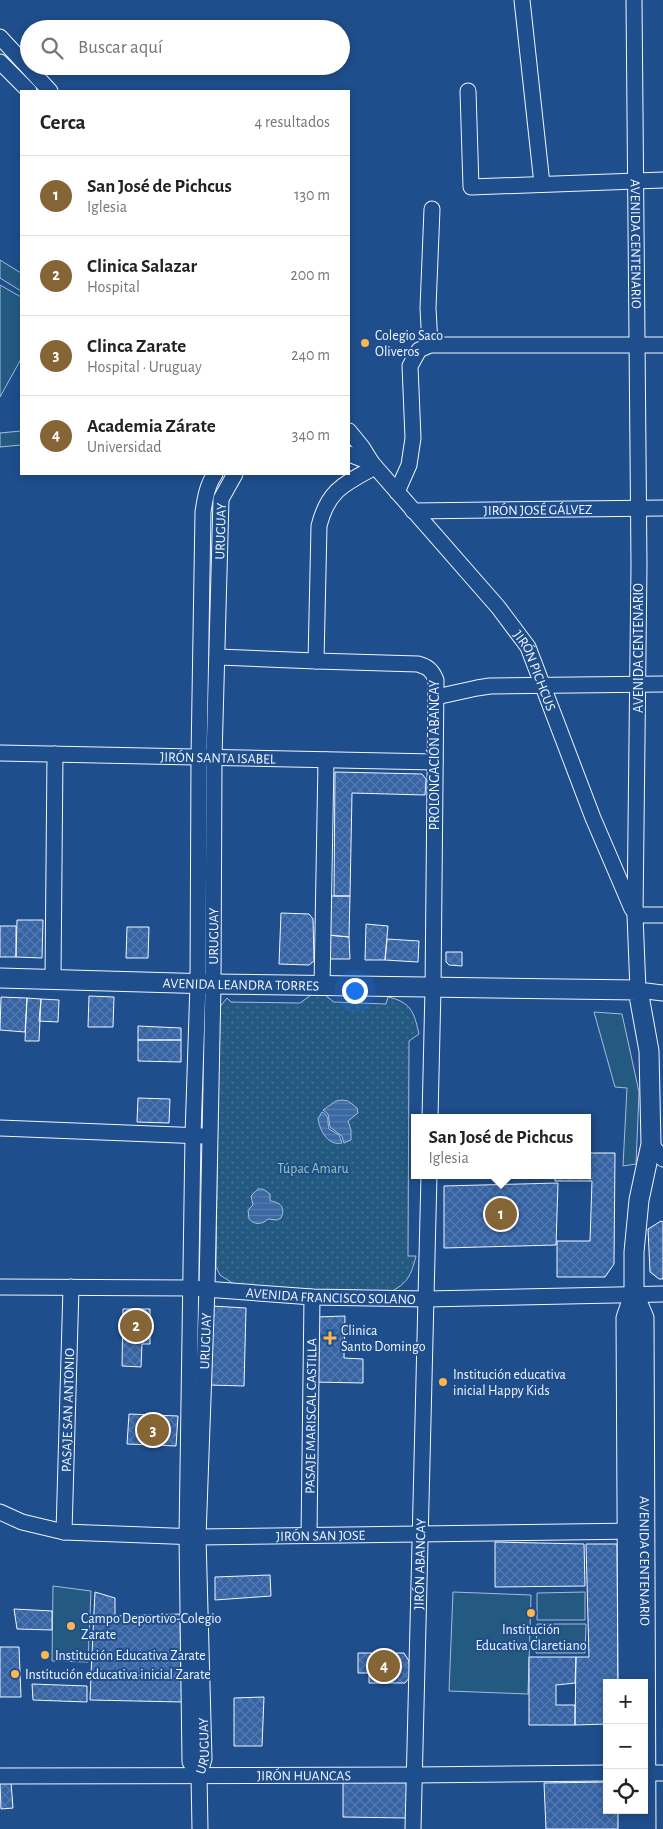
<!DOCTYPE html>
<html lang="es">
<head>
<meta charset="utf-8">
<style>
  :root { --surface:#fff; --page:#f2f2f2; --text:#222; --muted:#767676; --line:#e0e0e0; --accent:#856535 }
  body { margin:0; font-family:"Alegreya Sans",sans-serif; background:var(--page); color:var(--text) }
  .controls { position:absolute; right:15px; bottom:15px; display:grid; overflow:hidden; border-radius:0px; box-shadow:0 2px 8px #0003 }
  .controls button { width:45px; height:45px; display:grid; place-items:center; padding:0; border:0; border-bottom:1px solid var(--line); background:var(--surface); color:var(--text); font:25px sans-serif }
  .you { position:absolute; left:354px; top:990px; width:18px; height:18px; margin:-12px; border:4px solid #fff; border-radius:50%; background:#1a73e8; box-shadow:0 0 0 8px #1a73e833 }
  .badge { display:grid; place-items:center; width:32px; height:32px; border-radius:50%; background:var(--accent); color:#fff; font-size:16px; font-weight:700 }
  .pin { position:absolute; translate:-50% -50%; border:2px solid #fff; box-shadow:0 1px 5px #0006 }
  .popup { position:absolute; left:411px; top:1114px; width:180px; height:65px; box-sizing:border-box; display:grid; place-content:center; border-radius:0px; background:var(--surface); filter:drop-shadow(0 1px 4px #0005); font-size:16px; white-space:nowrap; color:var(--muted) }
  .popup b { font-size:19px; color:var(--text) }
  .popup::after { content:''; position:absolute; left:50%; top:100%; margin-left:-10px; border:10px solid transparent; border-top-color:var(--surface) }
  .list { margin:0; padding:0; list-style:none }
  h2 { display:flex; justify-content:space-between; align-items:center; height:65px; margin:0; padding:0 20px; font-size:21px }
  h2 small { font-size:16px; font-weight:400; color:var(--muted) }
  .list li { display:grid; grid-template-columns:32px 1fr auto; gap:15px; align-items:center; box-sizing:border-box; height:80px; padding:0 20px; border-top:1px solid var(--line) }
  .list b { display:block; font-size:19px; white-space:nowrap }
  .list p { margin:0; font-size:16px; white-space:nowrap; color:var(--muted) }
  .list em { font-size:16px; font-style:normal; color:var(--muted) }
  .icon { flex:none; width:28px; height:28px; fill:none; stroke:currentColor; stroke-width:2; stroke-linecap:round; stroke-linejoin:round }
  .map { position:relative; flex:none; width:663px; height:1829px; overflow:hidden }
  .search { position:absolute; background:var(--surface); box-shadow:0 2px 8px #0003; left:20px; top:20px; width:330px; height:55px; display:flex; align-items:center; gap:12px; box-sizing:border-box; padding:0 18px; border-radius:28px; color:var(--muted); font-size:19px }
  .panel { position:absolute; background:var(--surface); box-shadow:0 2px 8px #0003; left:20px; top:90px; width:330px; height:385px; border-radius:0px }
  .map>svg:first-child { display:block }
  .grass { fill:#245a82; stroke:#a8bbd7 }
  .park { fill:url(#park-dots); stroke:#a8bbd7 }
  .water { fill:url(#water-rules); stroke:#a8bbd7 }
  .building { fill:url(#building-cross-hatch); stroke:#f2f6ff }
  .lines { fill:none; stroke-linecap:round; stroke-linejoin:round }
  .minor-casing { stroke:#f2f6ff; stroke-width:17 }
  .major-casing { stroke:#f2f6ff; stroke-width:21 }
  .minor { stroke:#1f4e8c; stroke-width:15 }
  .major { stroke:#1f4e8c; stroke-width:19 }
  .poi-dot { fill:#ffb74d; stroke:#1f4e8c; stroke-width:2 }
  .labels { text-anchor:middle; stroke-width:4; stroke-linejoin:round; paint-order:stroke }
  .street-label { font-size:14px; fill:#f2f6ff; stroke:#1f4e8c }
  .poi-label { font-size:14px; fill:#f2f6ff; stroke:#1f4e8c; text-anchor:start }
  .park-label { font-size:14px; fill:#97c8a6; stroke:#1f4e8c }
</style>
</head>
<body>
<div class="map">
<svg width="663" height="1829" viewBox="0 0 663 1829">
  <defs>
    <pattern id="park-dots" width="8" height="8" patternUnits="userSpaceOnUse" patternTransform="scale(1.25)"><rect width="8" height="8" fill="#245a82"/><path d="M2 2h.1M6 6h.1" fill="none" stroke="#447295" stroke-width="1.8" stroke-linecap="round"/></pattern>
    <pattern id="water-rules" width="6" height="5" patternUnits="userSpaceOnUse" patternTransform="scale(1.25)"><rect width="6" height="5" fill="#3b69a3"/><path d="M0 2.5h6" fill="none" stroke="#587fb1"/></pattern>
    <pattern id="building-cross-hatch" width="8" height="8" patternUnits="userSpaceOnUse" patternTransform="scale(1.25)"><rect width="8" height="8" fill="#3563a3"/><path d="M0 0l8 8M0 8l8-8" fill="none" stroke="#537ab1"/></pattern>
  </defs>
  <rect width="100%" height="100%" fill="#1f4e8c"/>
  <path class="grass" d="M0,260L21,273V291L0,278Z
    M0,285L21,297V359L0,397Z
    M21,431V445L0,447V433Z
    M594,1012L622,1014L639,1092L636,1164L623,1166L627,1088L615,1087Z
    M53,1586L91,1591L88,1662L52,1661Z
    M453,1592L531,1595L528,1694L449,1691Z
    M585,1592V1620H537V1593Z
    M537,1624H586L585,1653H536Z"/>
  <path class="park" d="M311,995H325L334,1002L386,1004L388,997C411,1002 414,1012 419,1034L409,1041L408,1256H416C410,1280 406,1284 385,1295L237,1286L220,1275L216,1267L219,1008L227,998L231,1002L300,1003Z"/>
  <path class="water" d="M342,1100L348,1101L357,1108L358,1113L348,1121L351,1130V1140L344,1143L342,1136L330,1127L328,1114L323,1110L336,1101Z
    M322,1112C330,1116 327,1122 329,1129L339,1135L342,1143C328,1146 320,1131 318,1119Z
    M258,1189H263L270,1194V1201C280,1202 286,1207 281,1218L277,1220L268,1219C261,1225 255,1225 249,1219L248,1210L253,1205L251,1196Z"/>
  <path class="building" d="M335,772L422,774L426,779L425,795L352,793L350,896H334Z
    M328,896H350L349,937L328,935Z
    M281,913L309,914L313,919L314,961L309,965L279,964Z
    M17,920H43L42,958L16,957Z
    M366,924L388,926L385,960H365Z
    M0,926H16V957H0Z
    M127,927H149L148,958H126Z
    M328,935L349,937L350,959H327Z
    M387,939L419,941L418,962L385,960Z
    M446,952H462V966L449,965L446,962Z
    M89,996L114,997L113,1027H88Z
    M1,997L27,998L25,1032L0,1030Z
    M27,998L41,999L39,1041H25Z
    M41,999L59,1000L58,1022L39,1021Z
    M138,1026L181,1028V1040H138Z
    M138,1040H181V1062L138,1061Z
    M138,1098L170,1099L169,1123L137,1122Z
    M587,1153H615L614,1264L605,1277H557V1241H590L592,1181H555V1175H587Z
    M558,1183L556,1245L444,1248V1186Z
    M661,1221L663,1222V1279H659L650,1272L648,1229Z
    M212,1306L246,1308L244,1386L209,1385Z
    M123,1309H150V1344H142L141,1367L122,1366Z
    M345,1316L344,1358L363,1359V1383L314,1382L316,1317Z
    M129,1414L178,1416L176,1446L127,1444Z
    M495,1542L584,1544L585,1586L495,1587Z
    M586,1544H617L618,1683H607V1724L575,1725L576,1657H589Z
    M270,1575L271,1596L215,1600V1577Z
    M95,1592L115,1598V1616L180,1614L181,1677L91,1674Z
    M14,1609L52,1611V1630L17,1629Z
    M0,1647H19L21,1697H0Z
    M358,1653H404L409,1661L410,1677L405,1683H369V1673H358Z
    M529,1657H576L575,1683L556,1685V1705H575V1725H529Z
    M91,1676L182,1679V1702L90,1700Z
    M32,1684L87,1686V1702L33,1700Z
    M264,1697L262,1746H234V1698Z
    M343,1778H407L406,1818L343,1817Z
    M11,1782L13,1808L1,1809L0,1783Z
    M607,1782V1810H621L620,1829H546L544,1783Z"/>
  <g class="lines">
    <g class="minor-casing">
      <g id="minor">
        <path d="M522,0L542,184"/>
        <path id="s1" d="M634,0L639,565L635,915L638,990L663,993"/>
        <path d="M0,37L50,91"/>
        <path d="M0,62L29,91"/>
        <path d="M468,91L471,187L663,180"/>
        <path d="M430,345L428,308L432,209"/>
        <path id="s2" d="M349,431L362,447L372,463L498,607L528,647L593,818L632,909"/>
        <path d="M349,454L372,463"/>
        <path d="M375,467C344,484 328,490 319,526L316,661L418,664C428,667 432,670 436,680L433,988L430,1118"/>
        <path d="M397,492L409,465L413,438L410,366L419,350L430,345H663"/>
        <path id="s3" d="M413,511L663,508"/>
        <path d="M218,657L316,661"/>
        <path d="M436,697L477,688L490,686L663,684"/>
        <path id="s4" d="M0,753L435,762"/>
        <path d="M635,915H663"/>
        <path d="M53,978L55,754"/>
        <path d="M322,986L326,760"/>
        <path d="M0,1128L203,1136"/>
        <path d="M651,1144L663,1159"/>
        <path id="s5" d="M0,1287L191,1288L312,1297L426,1299L663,1294"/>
        <path id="s6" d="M0,1512L22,1522L64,1532L198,1537L638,1531"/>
        <path id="s7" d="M64,1532L71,1287"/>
        <path id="s8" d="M309,1535L312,1297"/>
        <path d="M644,1773H663"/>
        <path d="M199,1775L190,1762L187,1536L193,1135L198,984L199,757L203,512C205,499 207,485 215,474"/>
        <path id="s9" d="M0,1776L413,1775L607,1773"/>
        <path id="s10" d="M200,1829L199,1775L204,1759L198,1537L207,1288L213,984L214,758L221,499L235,474"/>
        <path id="s11" d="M413,1829L429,1175"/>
      </g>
    </g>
    <g class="major-casing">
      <g id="major">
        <path id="s12" d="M0,978L213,984L638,990L649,1051L651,1144L639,1200L634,1252V1294L626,1318L628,1683"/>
        <path id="s13" d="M634,1294L644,1318L646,1829"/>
        <path d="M628,1810V1829"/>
      </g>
    </g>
    <use href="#minor" class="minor"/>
    <use href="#major" class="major"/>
  </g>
  <g class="poi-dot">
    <circle cx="365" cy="343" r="5"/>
    <path d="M327.5 1330.5h5v5h5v5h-5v5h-5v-5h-5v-5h5z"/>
    <circle cx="443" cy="1382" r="5"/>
    <circle cx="531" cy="1613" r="5"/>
    <circle cx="71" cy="1626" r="5"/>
    <circle cx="45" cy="1655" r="5"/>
    <circle cx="15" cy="1674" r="5"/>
  </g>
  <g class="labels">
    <g class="street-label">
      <text dy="5" stroke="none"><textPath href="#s1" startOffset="244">AVENIDA CENTENARIO</textPath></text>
      <text dy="5" stroke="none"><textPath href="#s3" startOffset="125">JIRÓN JOSÉ GÁLVEZ</textPath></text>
      <text dy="5" stroke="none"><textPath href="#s10" startOffset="1299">URUGUAY</textPath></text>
      <text transform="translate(638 648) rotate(-90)" y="5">AVENIDA CENTENARIO</text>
      <text dy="5" stroke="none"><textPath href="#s2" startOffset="305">JIRÓN PICHCUS</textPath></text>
      <text transform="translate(434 755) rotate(-90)" y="5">PROLONGACIÓN ABANCAY</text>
      <text dy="5" stroke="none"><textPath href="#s4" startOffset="218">JIRÓN SANTA ISABEL</textPath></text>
      <text dy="5" stroke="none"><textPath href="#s10" startOffset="894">URUGUAY</textPath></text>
      <text dy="5" stroke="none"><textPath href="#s12" startOffset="241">AVENIDA LEANDRA TORRES</textPath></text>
      <text dy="5" stroke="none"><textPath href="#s5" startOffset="331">AVENIDA FRANCISCO SOLANO</textPath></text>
      <text dy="5" stroke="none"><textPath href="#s10" startOffset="489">URUGUAY</textPath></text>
      <text dy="5" stroke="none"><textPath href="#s7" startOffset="122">PASAJE SAN ANTONIO</textPath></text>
      <text dy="5" stroke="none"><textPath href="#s8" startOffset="119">PASAJE MARISCAL CASTILLA</textPath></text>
      <text dy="5" stroke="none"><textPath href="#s6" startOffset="324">JIRÓN SAN JOSE</textPath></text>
      <text dy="5" stroke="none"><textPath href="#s13" startOffset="269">AVENIDA CENTENARIO</textPath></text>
      <text dy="5" stroke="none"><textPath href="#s11" startOffset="265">JIRÓN ABANCAY</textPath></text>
      <text dy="5" stroke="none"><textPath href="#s10" startOffset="84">URUGUAY</textPath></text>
      <text dy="5" stroke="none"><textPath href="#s9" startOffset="304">JIRÓN HUANCAS</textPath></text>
    </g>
    <g class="poi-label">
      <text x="375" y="340">Colegio Saco<tspan x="375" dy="16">Oliveros</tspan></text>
      <text x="341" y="1335">Clinica<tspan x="341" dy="16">Santo Domingo</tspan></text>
      <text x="453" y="1379">Institución educativa<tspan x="453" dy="16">inicial Happy Kids</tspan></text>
      <text x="81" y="1623">Campo Deportivo-Colegio<tspan x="81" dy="16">Zarate</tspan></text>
      <text x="531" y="1634" text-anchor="middle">Institución<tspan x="531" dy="16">Educativa Claretiano</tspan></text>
      <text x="55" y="1660">Institución Educativa Zarate</text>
      <text x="25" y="1679">Institución educativa inicial Zarate</text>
    </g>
    <g class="park-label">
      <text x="313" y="1173">Túpac Amaru</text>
    </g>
  </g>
</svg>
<div class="controls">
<button>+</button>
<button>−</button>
<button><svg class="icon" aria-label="locate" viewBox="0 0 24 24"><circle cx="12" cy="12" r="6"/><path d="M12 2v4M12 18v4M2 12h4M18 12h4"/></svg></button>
</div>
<div class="you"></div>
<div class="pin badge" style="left:501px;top:1214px">1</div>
<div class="popup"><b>San José de Pichcus</b>Iglesia</div>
<div class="pin badge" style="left:136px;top:1326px">2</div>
<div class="pin badge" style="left:153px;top:1430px">3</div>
<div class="pin badge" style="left:384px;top:1666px">4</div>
<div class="search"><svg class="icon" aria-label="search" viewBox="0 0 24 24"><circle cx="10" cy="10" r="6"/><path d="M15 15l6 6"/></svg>Buscar aquí</div>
<section class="panel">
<h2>Cerca<small>4 resultados</small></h2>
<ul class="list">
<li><span class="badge">1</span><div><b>San José de Pichcus</b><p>Iglesia</p></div><em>130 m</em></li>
<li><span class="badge">2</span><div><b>Clinica Salazar</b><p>Hospital</p></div><em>200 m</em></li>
<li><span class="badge">3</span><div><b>Clinca Zarate</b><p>Hospital · Uruguay</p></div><em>240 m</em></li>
<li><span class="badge">4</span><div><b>Academia Zárate</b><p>Universidad</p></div><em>340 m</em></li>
</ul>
</section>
</div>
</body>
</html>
